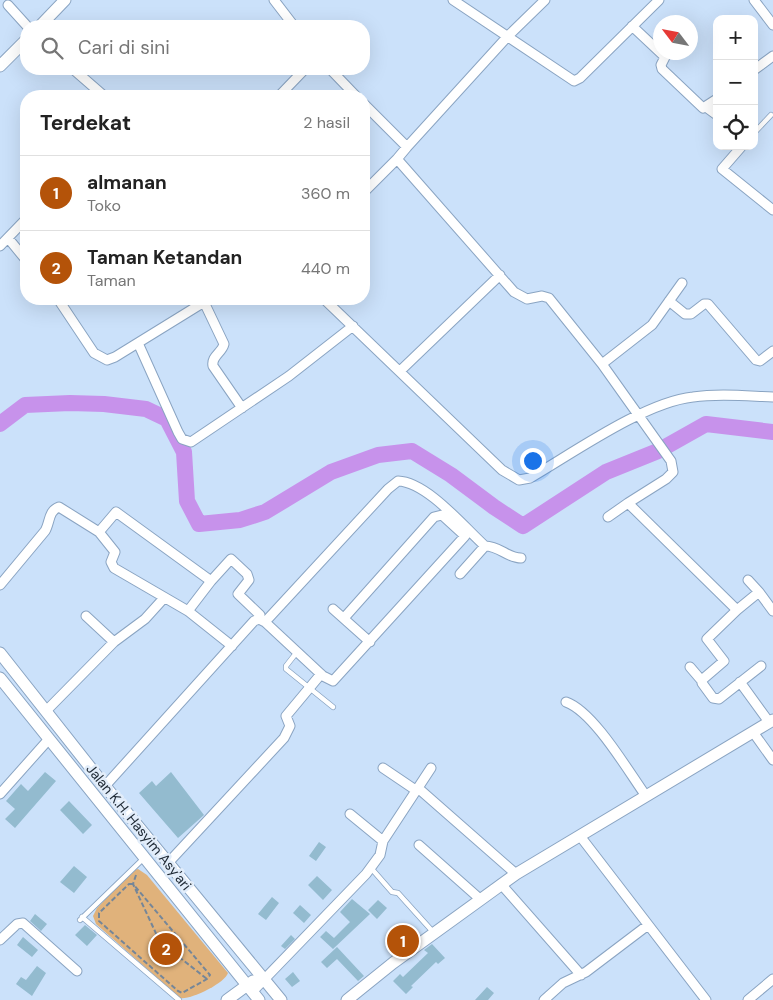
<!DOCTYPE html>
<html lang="id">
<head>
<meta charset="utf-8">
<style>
  :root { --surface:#fff; --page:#f2f2f2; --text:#222; --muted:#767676; --line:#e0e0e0; --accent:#b45309 }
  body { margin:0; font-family:"DM Sans",sans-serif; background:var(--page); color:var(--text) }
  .controls { position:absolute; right:15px; top:15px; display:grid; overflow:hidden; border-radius:10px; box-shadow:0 5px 20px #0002 }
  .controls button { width:45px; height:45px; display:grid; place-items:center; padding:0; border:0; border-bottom:1px solid var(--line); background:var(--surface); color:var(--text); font:25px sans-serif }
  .compass { position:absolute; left:653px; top:15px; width:45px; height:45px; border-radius:50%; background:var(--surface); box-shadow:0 5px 20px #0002; rotate:302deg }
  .you { position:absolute; left:532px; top:460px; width:18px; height:18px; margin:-12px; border:4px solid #fff; border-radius:50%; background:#1a73e8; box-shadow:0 0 0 8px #1a73e833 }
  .badge { display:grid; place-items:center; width:32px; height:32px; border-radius:50%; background:var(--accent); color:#fff; font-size:16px; font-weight:700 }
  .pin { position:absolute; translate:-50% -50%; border:2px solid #fff; box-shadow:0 1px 5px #0006 }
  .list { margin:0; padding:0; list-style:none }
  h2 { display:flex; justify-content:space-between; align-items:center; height:65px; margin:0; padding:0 20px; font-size:21px }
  h2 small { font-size:16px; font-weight:400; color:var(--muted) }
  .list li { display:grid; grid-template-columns:32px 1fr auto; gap:15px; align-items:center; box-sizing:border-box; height:75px; padding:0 20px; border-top:1px solid var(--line) }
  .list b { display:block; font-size:19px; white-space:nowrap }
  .list p { margin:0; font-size:16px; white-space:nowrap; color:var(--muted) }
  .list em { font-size:16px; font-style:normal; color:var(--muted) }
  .icon { flex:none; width:28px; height:28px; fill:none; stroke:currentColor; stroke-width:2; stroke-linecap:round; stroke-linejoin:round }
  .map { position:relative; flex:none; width:773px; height:1000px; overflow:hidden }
  .search { position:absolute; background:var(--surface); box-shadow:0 5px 20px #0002; left:20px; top:20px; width:350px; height:55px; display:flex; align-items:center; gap:12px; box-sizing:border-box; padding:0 18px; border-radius:20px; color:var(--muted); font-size:19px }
  .panel { position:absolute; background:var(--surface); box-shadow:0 5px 20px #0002; left:20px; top:90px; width:350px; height:215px; border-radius:20px }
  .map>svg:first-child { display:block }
  .green { fill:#e0b27b }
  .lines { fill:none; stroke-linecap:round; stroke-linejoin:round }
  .river { stroke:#c792eb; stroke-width:16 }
  .building { fill:#93bbcf }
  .lane-casing { stroke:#8aa4c2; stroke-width:6 }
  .street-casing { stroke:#8aa4c2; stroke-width:11 }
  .secondary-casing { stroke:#8aa4c2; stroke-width:13 }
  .path { stroke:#758698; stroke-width:2; stroke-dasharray:5 2.5; stroke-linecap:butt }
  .lane { stroke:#fff; stroke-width:4.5 }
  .street { stroke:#fff; stroke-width:9 }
  .secondary { stroke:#fff; stroke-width:11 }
  .labels { text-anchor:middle; stroke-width:5; stroke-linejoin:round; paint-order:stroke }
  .street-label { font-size:14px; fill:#202b36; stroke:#e2edfa }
</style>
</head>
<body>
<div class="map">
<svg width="773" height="1000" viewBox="0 0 773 1000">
  <rect width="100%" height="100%" fill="#cbe1fa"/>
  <path class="green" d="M138,869L147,875L228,973C225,983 191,1000 180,998L96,924L93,916L97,908L132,871Z"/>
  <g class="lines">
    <path class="river" d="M0,424L25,405L70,403L104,404L146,409L167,419L184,452L187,501L199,524L240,520L265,512L331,472L378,455L412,451L451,475L494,507L523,526L606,472L658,451L706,424L773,432"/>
  </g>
  <path class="building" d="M45,772L56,781L15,828L5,819L15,809L6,801L21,784L28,791Z
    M171,772L204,815L178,838L139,793L152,781L156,786Z
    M69,801L92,825L83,834L60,810Z
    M319,842L326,847L316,861L309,856Z
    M74,866L87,877L74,893L60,882Z
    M317,876L332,890L323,900L308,885Z
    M272,897L279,903L266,920L258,914Z
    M352,899L370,914L333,949L320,937L326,931L334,938L350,922L340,912Z
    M378,900L387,908L377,919L368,910Z
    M300,905L311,915L304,923L293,913Z
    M35,914L47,924L41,931L30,921Z
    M85,925L97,935L87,946L75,935Z
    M291,935L295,939L285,949L281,946Z
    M23,937L38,950L32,957L17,945Z
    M432,944L445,958L438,964L436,962L411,986L413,987L406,994L393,981L400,974L403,977L428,953L424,950Z
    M337,947L364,976L358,981L337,959L327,968L321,962Z
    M37,966L46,973L32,996L16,984L21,977L26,980Z
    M293,972L300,981L292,987L285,979Z
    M487,987L494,993L488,1000H475Z"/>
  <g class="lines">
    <g class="lane-casing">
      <path id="lane" d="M754,133L771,115
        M297,652L286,666V669L333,707
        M371,868L392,892L398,893L434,933
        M82,917L179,1000
        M80,920L143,859"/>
    </g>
    <g class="street-casing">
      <path id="street" d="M274,0L294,26
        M453,0L574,81L580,78L659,0
        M754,0L773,25
        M8,5L27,26
        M632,26L665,57L661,65L662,69L703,108L717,99
        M73,69L104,96
        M330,69L356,96
        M754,70L773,56
        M279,96L305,69
        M364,104L407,147L508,36L545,0
        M706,107L717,115
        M742,146L722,169L773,210
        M407,147L397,159L514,292L527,299L542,296L549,298L602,364L671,461L673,472L666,479L628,503L737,610L759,592L773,611
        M364,192L397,159
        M8,238L26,260
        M0,246L26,219
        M58,299L94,353L107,360L115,357L209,299
        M324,299L502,470L519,480L530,478C573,453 645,402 693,397C719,393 747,396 773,397
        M669,301L685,314H691L704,304H708L756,360L760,361L773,351
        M204,302L224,344C222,353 211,356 213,366L242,408
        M138,343L178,432L182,439L191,442L289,376L353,326
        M602,364L652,325L682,283
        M400,371L500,275
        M608,517L628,503
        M99,532L116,512L211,581L231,559L247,574L249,580L238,594L260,615L259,619
        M460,574L485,546
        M748,580L759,592
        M211,581L188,611L232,646
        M0,585L45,531C50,523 48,511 59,507L99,532L115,552L111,562L114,568L188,611
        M333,609L370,642
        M737,610L707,639L724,661L703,679L702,683L713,698L719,699L761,666
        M265,622L323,676L333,681L465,536L442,515L434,517L344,618
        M114,642L145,619L164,598
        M690,667L702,681
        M740,682L769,722
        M566,702C594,712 628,771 646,796
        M46,711L114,642L86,616
        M753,732L773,760
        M383,768L417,791
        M105,786L254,621L259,619L265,622L388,489L398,481C427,482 464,527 485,546C500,546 507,558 521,558
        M418,788L516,874
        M0,794L49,739
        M350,814L383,841
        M580,836L706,1000
        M419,845L480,899
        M168,863L284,738L290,726L286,716L321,674
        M501,884L581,975
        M0,940L17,924L23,923L77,971
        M252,992L366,874L380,855L383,841L431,768
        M544,1000L563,983L586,972L648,925
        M748,1000L773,979"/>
    </g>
    <g class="secondary-casing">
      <path id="secondary" d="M40,26L65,0
        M0,66L26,40
        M0,653L105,786L281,1000
        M0,678L259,1000
        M227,1000L253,981
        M347,1000L393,963L516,874L773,720"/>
    </g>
    <path class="path" d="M136,875L133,884L160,942L207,979
      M129,884H133L210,975L207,979L182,993L178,991L99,921V913Z"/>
    <use href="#lane" class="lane"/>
    <use href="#street" class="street"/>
    <use href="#secondary" class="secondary"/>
  </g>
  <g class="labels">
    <g class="street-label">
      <text transform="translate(139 827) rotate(51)" y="5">Jalan K.H. Hasyim Asy'ari</text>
    </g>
  </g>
</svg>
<div class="controls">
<button>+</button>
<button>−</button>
<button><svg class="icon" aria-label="locate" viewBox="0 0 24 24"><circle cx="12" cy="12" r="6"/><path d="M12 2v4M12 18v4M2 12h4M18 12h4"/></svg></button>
</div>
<svg class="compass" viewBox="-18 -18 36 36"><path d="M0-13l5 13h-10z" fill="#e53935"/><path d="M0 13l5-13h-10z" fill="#767676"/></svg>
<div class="you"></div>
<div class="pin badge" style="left:403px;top:941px">1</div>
<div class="pin badge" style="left:166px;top:949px">2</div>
<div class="search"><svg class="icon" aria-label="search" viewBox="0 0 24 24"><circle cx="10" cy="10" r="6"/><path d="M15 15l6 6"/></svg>Cari di sini</div>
<section class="panel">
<h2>Terdekat<small>2 hasil</small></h2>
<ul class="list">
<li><span class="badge">1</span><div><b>almanan</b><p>Toko</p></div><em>360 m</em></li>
<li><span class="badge">2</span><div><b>Taman Ketandan</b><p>Taman</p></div><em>440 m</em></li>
</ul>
</section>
</div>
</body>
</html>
